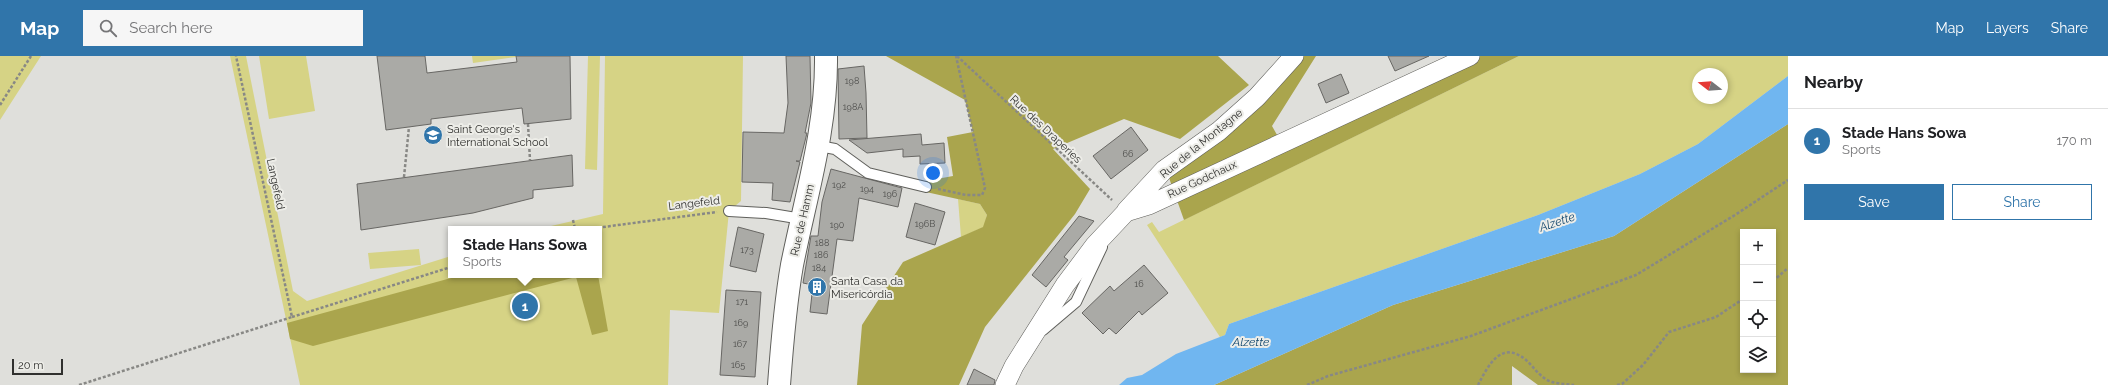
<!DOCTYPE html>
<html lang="en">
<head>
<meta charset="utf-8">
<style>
  :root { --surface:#fff; --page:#f6f6f6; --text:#202124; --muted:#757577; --line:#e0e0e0; --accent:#3075aa }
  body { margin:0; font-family:Raleway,sans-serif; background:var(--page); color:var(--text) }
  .controls { position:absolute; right:12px; bottom:12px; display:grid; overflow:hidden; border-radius:0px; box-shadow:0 2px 6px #0003 }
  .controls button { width:36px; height:36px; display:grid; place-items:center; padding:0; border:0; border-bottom:1px solid var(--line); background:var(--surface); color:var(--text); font:20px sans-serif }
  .compass { position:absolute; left:1692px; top:12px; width:36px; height:36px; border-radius:50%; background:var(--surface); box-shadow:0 2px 6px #0003; rotate:287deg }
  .scale { position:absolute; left:12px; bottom:10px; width:51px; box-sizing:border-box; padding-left:4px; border:2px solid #30302e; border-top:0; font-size:11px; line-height:14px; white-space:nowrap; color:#30302e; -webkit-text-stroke:3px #edede8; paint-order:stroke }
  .you { position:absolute; left:933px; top:117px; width:14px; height:14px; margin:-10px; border:3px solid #fff; border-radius:50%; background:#1a73e8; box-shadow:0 0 0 6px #1a73e833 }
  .badge { display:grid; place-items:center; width:26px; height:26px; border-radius:50%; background:var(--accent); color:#fff; font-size:13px; font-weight:700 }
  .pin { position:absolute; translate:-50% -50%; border:2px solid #fff; box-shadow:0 1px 4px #0006 }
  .popup { position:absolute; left:448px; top:170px; width:154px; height:52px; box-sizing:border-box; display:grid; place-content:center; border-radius:0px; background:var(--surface); filter:drop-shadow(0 1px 3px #0005); font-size:13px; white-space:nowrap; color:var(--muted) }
  .popup b { font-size:15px; color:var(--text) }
  .popup::after { content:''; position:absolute; left:50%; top:100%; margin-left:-8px; border:8px solid transparent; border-top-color:var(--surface) }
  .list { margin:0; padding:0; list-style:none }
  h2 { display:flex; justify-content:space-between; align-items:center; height:52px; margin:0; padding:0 16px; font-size:17px }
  h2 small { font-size:13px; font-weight:400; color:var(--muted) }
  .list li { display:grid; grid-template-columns:26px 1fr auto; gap:12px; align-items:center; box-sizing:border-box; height:64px; padding:0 16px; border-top:1px solid var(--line) }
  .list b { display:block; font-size:15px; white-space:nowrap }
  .list p { margin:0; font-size:13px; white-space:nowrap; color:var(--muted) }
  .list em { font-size:13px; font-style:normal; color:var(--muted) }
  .actions { display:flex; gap:8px; padding:12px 16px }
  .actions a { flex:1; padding:9px 0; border:1px solid var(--accent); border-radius:0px; text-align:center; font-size:14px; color:var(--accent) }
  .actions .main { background:var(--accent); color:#fff }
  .icon { flex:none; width:22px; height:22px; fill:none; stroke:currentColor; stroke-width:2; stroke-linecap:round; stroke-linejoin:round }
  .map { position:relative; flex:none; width:1788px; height:329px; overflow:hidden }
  header { display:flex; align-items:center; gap:24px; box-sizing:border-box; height:56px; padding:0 20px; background:var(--accent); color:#fff }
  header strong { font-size:19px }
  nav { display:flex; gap:22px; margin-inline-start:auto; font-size:14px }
  .search { width:280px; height:36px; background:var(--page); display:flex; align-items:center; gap:10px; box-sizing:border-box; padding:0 14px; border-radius:0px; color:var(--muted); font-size:15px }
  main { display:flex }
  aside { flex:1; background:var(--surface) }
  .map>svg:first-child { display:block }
  .green { fill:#d6d385; fill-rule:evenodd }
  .forest { fill:#aaa54d; fill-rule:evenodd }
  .water { fill:#70b6f0 }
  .building { fill:#aaaaa6; stroke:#686764 }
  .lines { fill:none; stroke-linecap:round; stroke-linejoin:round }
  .service-casing { stroke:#5f5f5b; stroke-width:12 }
  .minor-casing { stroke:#5f5f5b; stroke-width:20 }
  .secondary-casing { stroke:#5f5f5b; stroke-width:24 }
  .path { stroke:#888885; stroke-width:2.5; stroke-dasharray:3 2; stroke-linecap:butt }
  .service { stroke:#fff; stroke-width:10 }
  .minor { stroke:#fff; stroke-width:19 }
  .secondary { stroke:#fff; stroke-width:22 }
  .labels { text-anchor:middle; stroke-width:4; stroke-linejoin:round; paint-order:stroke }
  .number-label { font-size:9px; fill:#4e4e4c }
  .poi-label { font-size:11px; fill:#30302e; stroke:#edede8; text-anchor:start }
  .street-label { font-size:11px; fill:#30302e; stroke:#edede8 }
  .water-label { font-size:12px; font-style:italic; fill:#15496f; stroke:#edede8 }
</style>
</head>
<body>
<header>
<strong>Map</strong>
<div class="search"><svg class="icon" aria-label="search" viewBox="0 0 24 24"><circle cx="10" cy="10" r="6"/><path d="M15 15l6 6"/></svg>Search here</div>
<nav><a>Map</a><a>Layers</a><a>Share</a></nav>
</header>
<main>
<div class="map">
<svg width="1788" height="329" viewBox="0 0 1788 329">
  <rect width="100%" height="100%" fill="#dfdfdb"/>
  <path class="green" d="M0,0H41L0,64Z
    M230,0H246L293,235L307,245L451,200V219H599V173H538L603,158L605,0H743L741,145L729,155L719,257L670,254L668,329H300Z
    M259,0H306L315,55L269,63Z
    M472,0H516V1L473,7Z
    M588,0H600L597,114L585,113Z
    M1519,0H1788V20L1698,88L1640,118L1538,159L1229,268L1225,279L1220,281L1147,169L1152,166L1159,176ZM1698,18H1722V42H1698Z
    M958,143L980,148L987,159L984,171L961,181Z
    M419,193L421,209L370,213L368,197Z"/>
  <path class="forest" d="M886,0H1218L1249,29L1180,83L1124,63L1053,93L1090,133L1075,158L985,271L959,329H857L862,269L903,206L983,171L987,159L980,148L926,136V125L953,120L947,81L973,76L965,44Z
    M1303,0H1316L1272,70L1281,86L1470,0H1519L1184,164L1168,119Z
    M1788,68V329H1538L1512,310V329H1214L1393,249L1614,180ZM1743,176H1773V314H1743Z
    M462,219H598L608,275L592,279L576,221L313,290L290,283L287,267Z"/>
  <path class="water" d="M1788,20V68L1614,180L1393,249L1214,329H1119L1127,322L1142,319L1176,298L1225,279L1229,268L1538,159L1640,118L1698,88Z"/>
  <path class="building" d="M377,0H425L427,17L517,6L516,0H570L571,63L524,68L522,52L431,63V68L386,74Z
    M786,0H810L811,47L805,77H807L800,105H796L800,106L790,146L772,144L773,127L742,126L743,76L784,77L788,47Z
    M1388,0H1429L1395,15Z
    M864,10L866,37L867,82L839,83L838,13Z
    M1341,18L1349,37L1326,47L1318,28Z
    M1131,71L1148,94L1111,123L1093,100Z
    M921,78L922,89L944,87L945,107L920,108V100L903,101V93L867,97L849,84Z
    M572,99L573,130L533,134V142L473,157L361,174L357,128Z
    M831,113L902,132L898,151L859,142L853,185L837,183L827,258L810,256L813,229L803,227L811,180H818L822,146Z
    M915,147L945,156L935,189L906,181Z
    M1079,160L1094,165L1064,201L1068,204L1046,231L1032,219Z
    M738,171L764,178L756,216L730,210Z
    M1144,209L1168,237L1142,259L1139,255L1116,278L1109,272L1103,278L1082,257L1110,230L1114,235Z
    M726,234L761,236L755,321L720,319Z
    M974,313L995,324L994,329H967Z"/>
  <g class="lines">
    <g class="service-casing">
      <path id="service" d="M819,90L835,93L868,117L926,131
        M729,155L766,157L802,163
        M1043,274L1076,246L1102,191"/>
    </g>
    <g class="minor-casing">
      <path id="minor" d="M1126,155L1164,114L1219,75L1257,41L1294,0
        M1005,329L1014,310L1065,229L1095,189L1126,156L1149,149L1470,0"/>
    </g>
    <g class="secondary-casing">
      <path id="secondary" d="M779,329C782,288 785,249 792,209C806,139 827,72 826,0"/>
    </g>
    <path class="path" d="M957,0L1112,144
      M0,49L31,0
      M528,68L530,104
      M404,121L409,71
      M938,133L966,139H982L985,132L956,0
      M573,164L575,173
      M588,173L717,156
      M1773,225L1788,212
      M292,261L451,211
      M79,329L292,261L236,0
      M1307,329L1328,320L1471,280L1636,219L1735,159L1788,124
      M1478,329C1488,310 1501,283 1526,304C1534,311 1541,323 1552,326C1559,328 1567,328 1574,329
      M1617,329L1622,328L1643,309L1669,276L1716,261L1743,243"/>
    <use href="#service" class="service"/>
    <use href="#minor" class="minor"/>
    <use href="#secondary" class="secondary"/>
  </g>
  <defs>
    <g id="school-disc" transform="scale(1)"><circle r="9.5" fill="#3075aa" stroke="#edede8"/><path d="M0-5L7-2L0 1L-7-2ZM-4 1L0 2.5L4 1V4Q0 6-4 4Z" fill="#fff"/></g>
    <g id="building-disc" transform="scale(1)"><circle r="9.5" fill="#3075aa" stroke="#edede8"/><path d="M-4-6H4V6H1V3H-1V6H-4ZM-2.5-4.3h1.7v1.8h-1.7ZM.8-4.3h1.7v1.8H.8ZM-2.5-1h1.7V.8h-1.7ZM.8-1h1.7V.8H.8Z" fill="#fff"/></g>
  </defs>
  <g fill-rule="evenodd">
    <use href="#school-disc" x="433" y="79"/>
    <use href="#building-disc" x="817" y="231"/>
  </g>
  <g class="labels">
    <g class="number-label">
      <text x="852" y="28">198</text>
      <text x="853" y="54">198A</text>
      <text x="1128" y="101">66</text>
      <text x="839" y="132">192</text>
      <text x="867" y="136">194</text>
      <text x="890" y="141">196</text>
      <text x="925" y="171">196B</text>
      <text x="837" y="172">190</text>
      <text x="822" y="190">188</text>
      <text x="747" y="197">173</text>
      <text x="821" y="202">186</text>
      <text x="819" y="215">184</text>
      <text x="1139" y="231">16</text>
      <text x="742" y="249">171</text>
      <text x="741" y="270">169</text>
      <text x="740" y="291">167</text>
      <text x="738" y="312">165</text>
    </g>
    <g class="poi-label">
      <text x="447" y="77">Saint George's<tspan x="447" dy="13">International School</tspan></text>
      <text x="831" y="229">Santa Casa da<tspan x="831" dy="13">Misericórdia</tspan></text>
    </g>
    <g class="street-label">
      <text transform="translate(1046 73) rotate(43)" y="4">Rue des Draperies</text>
      <text transform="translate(1201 87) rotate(-39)" y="4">Rue de la Montagne</text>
      <text transform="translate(1202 123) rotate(-25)" y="4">Rue Godchaux</text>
      <text transform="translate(276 128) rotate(78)" y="4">Langefeld</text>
      <text transform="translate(694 147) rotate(-7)" y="4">Langefeld</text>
      <text transform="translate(802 164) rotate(-77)" y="4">Rue de Hamm</text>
    </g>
    <g class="water-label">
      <text transform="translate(1557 166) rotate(-19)" y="4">Alzette</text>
      <text x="1251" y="290">Alzette</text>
    </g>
  </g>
</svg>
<div class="controls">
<button>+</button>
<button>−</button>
<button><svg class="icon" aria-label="locate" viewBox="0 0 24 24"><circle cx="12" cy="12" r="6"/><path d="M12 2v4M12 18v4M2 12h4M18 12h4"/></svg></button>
<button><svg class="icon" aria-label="layers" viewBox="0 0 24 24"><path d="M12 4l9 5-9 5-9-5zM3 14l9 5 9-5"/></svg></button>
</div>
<svg class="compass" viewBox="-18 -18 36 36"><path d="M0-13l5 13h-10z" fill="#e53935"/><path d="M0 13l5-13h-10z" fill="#757577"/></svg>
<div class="scale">20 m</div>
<div class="you"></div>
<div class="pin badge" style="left:525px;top:250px">1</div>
<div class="popup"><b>Stade Hans Sowa</b>Sports</div>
</div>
<aside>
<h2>Nearby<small></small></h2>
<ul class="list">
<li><span class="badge">1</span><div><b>Stade Hans Sowa</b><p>Sports</p></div><em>170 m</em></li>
</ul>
<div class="actions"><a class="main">Save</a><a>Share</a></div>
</aside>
</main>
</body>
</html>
